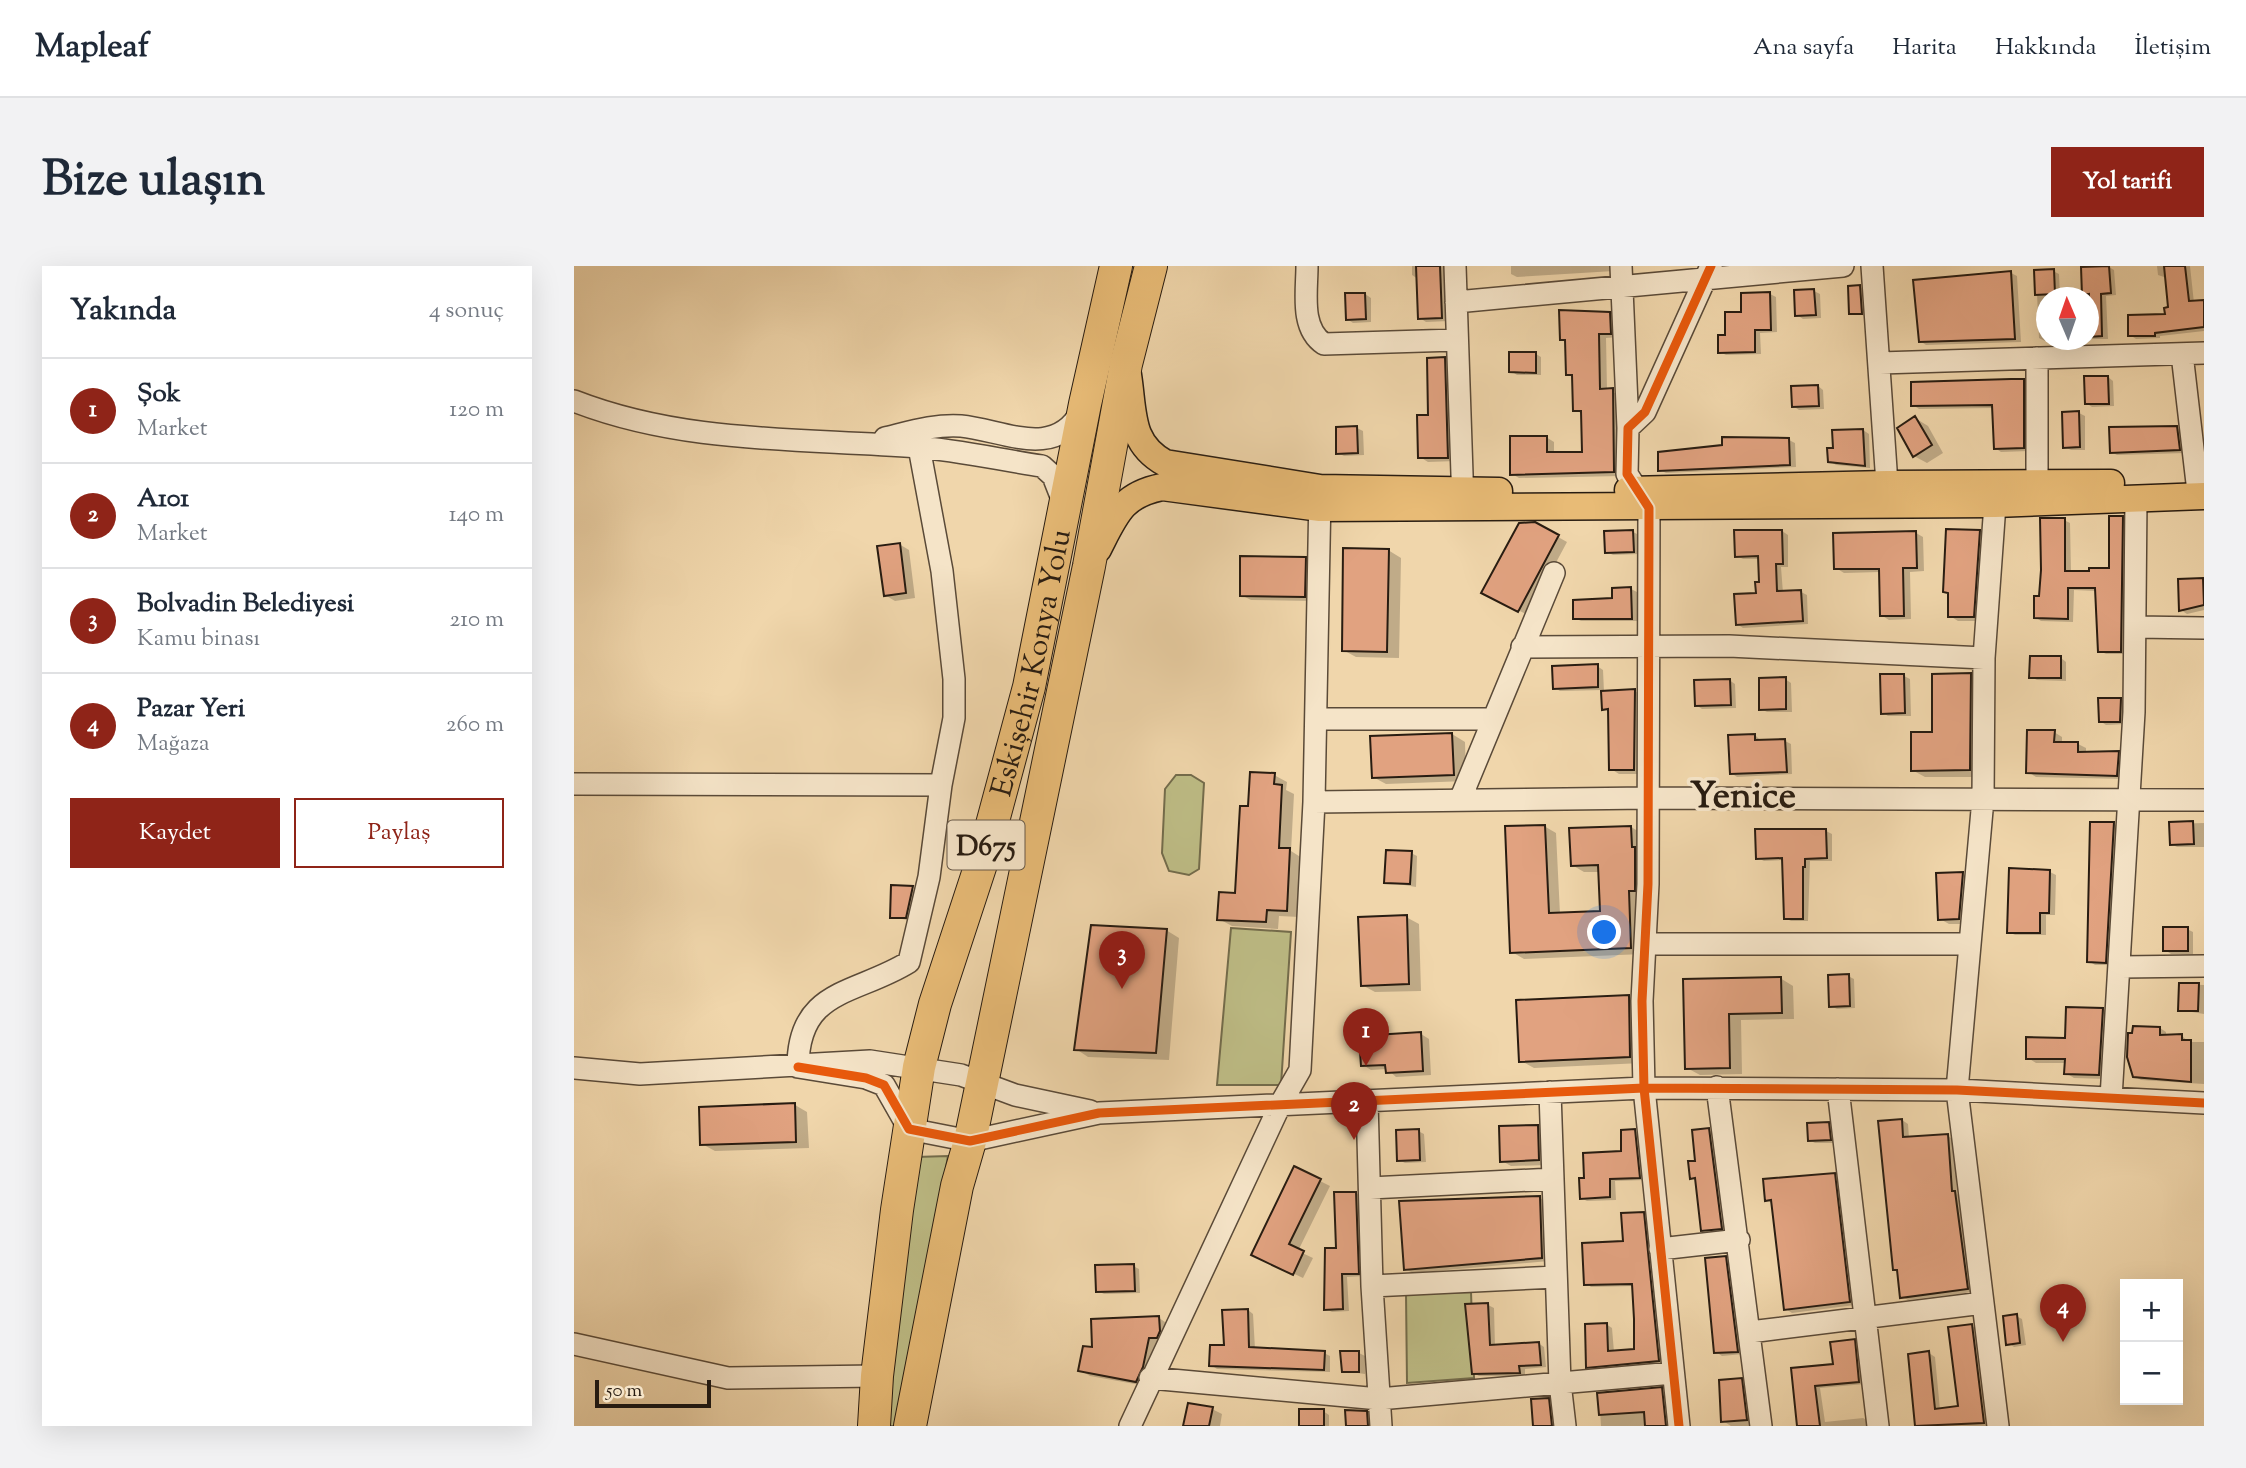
<!DOCTYPE html>
<html lang="tr">
<head>
<meta charset="utf-8">
<style>
  :root { --surface:#fff; --page:#f2f2f3; --text:#1f2937; --muted:#747a83; --line:#e0e1e3; --accent:#8f2418 }
  body { margin:0; font-family:"Sorts Mill Goudy",serif; background:var(--page); color:var(--text) }
  .controls { position:absolute; right:21px; bottom:21px; display:grid; overflow:hidden; border-radius:0px; box-shadow:0 7px 28px #0002 }
  .controls button { width:63px; height:63px; display:grid; place-items:center; padding:0; border:0; border-bottom:2px solid var(--line); background:var(--surface); color:var(--text); font:35px sans-serif }
  .compass { position:absolute; left:1462px; top:21px; width:63px; height:63px; border-radius:50%; background:var(--surface); box-shadow:0 7px 28px #0002; rotate:358deg }
  .scale { position:absolute; left:21px; bottom:18px; width:116px; box-sizing:border-box; padding-left:7px; border:4px solid #281c11; border-top:0; font-size:19px; line-height:24px; white-space:nowrap; color:#281c11; -webkit-text-stroke:5px #f5e4c8; paint-order:stroke }
  .you { position:absolute; left:1031px; top:667px; width:24px; height:24px; margin:-18px; border:5px solid #fff; border-radius:50%; background:#1a73e8; box-shadow:0 0 0 10px #1a73e833 }
  .badge { display:grid; place-items:center; width:46px; height:46px; border-radius:50%; background:var(--accent); color:#fff; font-size:23px; font-weight:700 }
  .pin { position:absolute; translate:-50% -58px; filter:drop-shadow(0 2px 4px #0008) }
  .pin::after { content:''; position:absolute; top:37px; width:24px; height:21px; background:inherit; clip-path:polygon(0 0,100% 0,50% 100%) }
  .list { margin:0; padding:0; list-style:none }
  h2 { display:flex; justify-content:space-between; align-items:center; height:91px; margin:0; padding:0 28px; font-size:30px }
  h2 small { font-size:23px; font-weight:400; color:var(--muted) }
  .list li { display:grid; grid-template-columns:46px 1fr auto; gap:21px; align-items:center; box-sizing:border-box; height:105px; padding:0 28px; border-top:2px solid var(--line) }
  .list b { display:block; font-size:26px; white-space:nowrap }
  .list p { margin:0; font-size:23px; white-space:nowrap; color:var(--muted) }
  .list em { font-size:23px; font-style:normal; color:var(--muted) }
  .actions { display:flex; gap:14px; padding:21px 28px }
  .actions a { flex:1; padding:16px 0; border:2px solid var(--accent); border-radius:0px; text-align:center; font-size:24px; color:var(--accent) }
  .actions .main { background:var(--accent); color:#fff }
  .map { position:relative; flex:none; width:1630px; height:1160px; overflow:hidden; border-radius:0px }
  header { display:flex; align-items:center; gap:42px; box-sizing:border-box; height:98px; padding:0 35px; background:var(--surface); border-bottom:2px solid var(--line) }
  header strong { font-size:33px }
  nav { display:flex; gap:38px; margin-inline-start:auto; font-size:24px }
  .intro { display:flex; align-items:center; justify-content:space-between; box-sizing:border-box; height:168px; padding:0 42px }
  h1 { margin:0; font-size:49px }
  .button { padding:18px 32px; border-radius:0px; background:var(--accent); color:#fff; font-size:24px; font-weight:700 }
  main { display:flex; gap:42px; padding:0 42px }
  aside { flex:1; background:var(--surface); border-radius:0px; box-shadow:0 7px 28px #0002 }
  .map>svg:first-child { display:block }
  .green { fill:#bebd86; stroke:#736c4c; stroke-width:2 }
  .shadow { fill:#0003 }
  .building { fill:#e1a280; stroke:#281c11; stroke-width:2 }
  .lines { fill:none; stroke-linecap:round; stroke-linejoin:round }
  .minor-casing { stroke:#5a4a38; stroke-width:24 }
  .major-casing { stroke:#281c11; stroke-width:29 }
  .highway-casing { stroke:#281c11; stroke-width:34 }
  .minor { stroke:#f5e4c8; stroke-width:21 }
  .major { stroke:#e8bb76; stroke-width:26 }
  .highway { stroke:#e8bb76; stroke-width:32 }
  .cycleway-casing { stroke:#f5e4c8; stroke-width:13 }
  .cycleway { stroke:#e8590c; stroke-width:9 }
  .labels { text-anchor:middle; stroke-width:7; stroke-linejoin:round; paint-order:stroke }
  .shield { fill:#f5e4c8; stroke:#665848; stroke-width:2 }
  .shield-label { font-size:28px; font-weight:bold; fill:#281c11 }
  .street-label { font-size:30px; fill:#281c11; stroke:#f5e4c8 }
  .district-label { font-size:37px; font-weight:bold; fill:#281c11; stroke:#f5e4c8 }
</style>
</head>
<body>
<header>
<strong>Mapleaf</strong>
<nav><a>Ana sayfa</a><a>Harita</a><a>Hakkında</a><a>İletişim</a></nav>
</header>
<div class="intro"><h1>Bize ulaşın</h1><a class="button">Yol tarifi</a></div>
<main>
<aside>
<h2>Yakında<small>4 sonuç</small></h2>
<ul class="list">
<li><span class="badge">1</span><div><b>Şok</b><p>Market</p></div><em>120 m</em></li>
<li><span class="badge">2</span><div><b>A101</b><p>Market</p></div><em>140 m</em></li>
<li><span class="badge">3</span><div><b>Bolvadin Belediyesi</b><p>Kamu binası</p></div><em>210 m</em></li>
<li><span class="badge">4</span><div><b>Pazar Yeri</b><p>Mağaza</p></div><em>260 m</em></li>
</ul>
<div class="actions"><a class="main">Kaydet</a><a>Paylaş</a></div>
</aside>
<div class="map">
<svg width="1630" height="1160" viewBox="0 0 1630 1160">
  <rect width="100%" height="100%" fill="#f0d6ab"/>
  <filter id="stains"><feTurbulence type="fractalNoise" baseFrequency=".00286" numOctaves="4"/><feColorMatrix values="0 0 0 0 .2 0 0 0 0 .09 0 0 0 0 .02 0 0 0 .5 -.17"/></filter>
  <radialGradient id="worn" r=".72"><stop offset=".6" stop-color="#630" stop-opacity="0"/><stop offset="1" stop-color="#630" stop-opacity=".3"/></radialGradient>
  <path class="green" d="M602,509H617L630,517L625,603L615,609L595,605L588,587L591,523Z
    M657,662L717,666L707,819H643Z
    M374,890L326,1160H309L342,891Z
    M897,1026L900,1112L833,1117L832,1028Z"/>
  <path class="shadow" d="M838,0H873L875,55L852,56L846,52L844,13L838,9Z
    M937,0H1041L1040,5L943,11L937,8Z
    M1583,0H1616L1620,37L1630,36V65L1586,70V72L1562,73L1556,69L1593,49L1596,43L1593,12L1584,9Z
    M1535,1L1540,4L1542,29L1532,30L1534,73H1514V32H1510L1509,2Z
    M1479,5L1485,8L1486,32H1472V74H1511L1471,75L1465,72L1462,6Z
    M1437,7L1443,10L1447,76L1352,79L1346,75Z
    M1286,21L1292,25L1293,50L1277,47Z
    M1240,25L1246,28L1247,52L1229,53L1223,49Z
    M791,28L797,32V56L779,57L773,53Z
    M1196,28L1202,31L1203,66L1186,67L1187,88L1152,89L1146,86L1169,47Z
    M1035,48L1043,52L1044,71L1032,72L1033,124L1046,129L1047,210L945,212L938,208L972,171L980,176V188L1010,187L1009,148L1001,144L1000,112L993,108V76L988,73Z
    M962,88L967,91V109H943L937,105Z
    M870,93L879,98L882,195L854,196L846,191Z
    M1534,111L1539,115L1540,140L1518,141L1512,137Z
    M1449,115L1455,118V185L1427,186L1421,182L1420,142L1345,143L1339,139Z
    M1244,120L1249,124L1250,143L1225,144L1219,140Z
    M1505,147L1511,150V184H1497L1491,181Z
    M1341,152L1354,160L1369,187L1353,197L1340,190L1325,162Z
    M783,162L789,165L790,189L770,190L764,187Z
    M1603,162L1609,165L1611,187L1543,189L1537,186Z
    M1289,164L1295,168L1296,202L1262,199L1256,195L1260,183Z
    M1215,174L1221,177L1222,201L1092,207L1086,204Z
    M1548,252L1554,255L1553,388H1532L1526,385L1523,325L1500,324L1499,356L1467,355L1461,351L1490,254L1496,257L1497,306L1536,304Z
    M961,258L993,276L954,349L919,332Z
    M1208,265L1214,269V301H1207L1209,327L1227,326L1233,329L1234,358L1169,362L1163,358L1184,328L1186,293H1169L1163,290Z
    M1059,266L1065,269V288L1039,289L1033,286Z
    M1405,266L1414,271L1408,355H1384L1376,350V328L1371,326Z
    M1342,267L1349,271L1350,305L1336,306L1337,353L1315,354L1307,349L1306,306L1270,307L1262,302Z
    M325,278L335,284L341,332L321,335L311,329Z
    M814,284L827,292L825,392L782,391L769,384Z
    M731,293L741,298L740,335L677,334L667,329Z
    M1629,314L1630,344L1613,348L1607,344Z
    M1057,323L1063,326V355H1007L1001,352Z
    M1487,392L1492,396V415L1463,414L1457,411Z
    M1023,400L1029,404L1030,426L1061,425L1069,430L1068,508H1045L1037,503L1036,446L1030,443L1029,424L986,425L981,422Z
    M1396,409L1409,416L1408,511H1351L1338,504Z
    M1330,410L1336,413L1337,450H1314L1309,447Z
    M1211,413L1217,417L1218,446H1193L1187,443Z
    M1155,414L1161,418L1162,442L1128,443L1122,439Z
    M1547,433L1552,437V458L1532,459L1526,455Z
    M1480,466L1488,471V477L1504,478L1512,482V488L1544,487L1552,492L1551,513L1462,511L1454,506Z
    M878,468L891,476L892,515L812,518L799,511Z
    M1181,469L1187,475H1211L1217,478L1218,508L1163,511L1157,507Z
    M700,509L713,516L712,524L720,528L717,585L728,592L725,651L705,650L704,663L658,660L645,653L663,629L676,542Z
    M1630,557V581H1603L1597,578V558Z
    M1540,558L1546,561L1537,699H1521L1515,695Z
    M970,560L982,567L986,648L1028,647L1026,606H1010L998,599L1057,561L1069,568V688L950,693L938,686Z
    M1252,565L1258,568V595H1236L1234,655H1217L1211,652L1210,594L1190,595L1184,592Z
    M837,587L843,590L842,621L812,616Z
    M1476,606L1482,609L1481,649H1472V669H1441L1435,666Z
    M1364,608H1389L1398,613L1394,658H1375L1366,653Z
    M319,621L345,625L338,655L318,651Z
    M832,651L845,658L847,725L801,726L788,719Z
    M1613,663L1619,666V688H1597L1591,684Z
    M592,664L605,672L595,794L514,791L502,783Z
    M1274,710L1280,713L1281,742L1263,743L1257,740Z
    M1206,712L1219,720L1220,753L1167,754L1168,808L1126,809L1113,802L1111,715Z
    M1606,718L1630,719V748L1606,744Z
    M1055,731L1068,738V797L960,802L947,795Z
    M1529,743L1537,748L1533,813L1500,812L1492,807V797H1462L1454,792L1493,773Z
    M1586,762L1592,766V770H1608L1615,776H1630V818L1567,814L1560,810Z
    M847,768L855,773L857,809L822,811L813,803L797,804L789,799Z
    M221,839L233,846L235,882L141,885L128,878Z
    M1328,854L1334,858L1335,872L1374,870L1380,874L1383,928L1387,930L1399,1026L1334,1034L1328,1031L1319,987Z
    M1254,858L1260,862L1262,877H1241L1235,874Z
    M964,861L973,866L974,899L937,900L928,895Z
    M1135,864L1141,868L1153,965L1135,967L1129,964L1123,915L1117,912Z
    M844,865L850,868L852,896L831,897L825,894Z
    M1061,865L1067,868L1071,914L1041,915L1042,934L1013,935L1007,932L1012,914L1049,887Z
    M720,902L756,920L724,985L739,992L729,1012L689,993Z
    M1260,908L1266,912L1281,1039L1218,1047L1212,1043L1199,938L1193,934Z
    M782,927L788,931L790,1010L773,1011L775,1045L758,1046L752,1043L764,983Z
    M966,932L973,936L975,995L839,1007L831,1003Z
    M1069,948L1075,951L1090,1098L1019,1104L1013,1101L1032,1058L1038,1062L1040,1086L1062,1085L1060,1020L1017,1021L1012,1017L1050,977Z
    M1151,991L1157,995L1169,1088L1148,1090L1142,1086Z
    M559,1000L565,1003L566,1027L530,1028L524,1025Z
    M914,1039L920,1042L921,1081L964,1077L970,1081L972,1101L951,1103V1110H905L899,1107Z
    M674,1044L679,1048L681,1083L750,1087L756,1090V1106L643,1103L637,1099Z
    M1442,1050L1448,1053L1452,1079L1440,1081L1434,1077Z
    M585,1052L594,1058L572,1120L516,1110L506,1104L520,1084Z
    M1398,1060L1404,1063L1417,1160H1343L1336,1090L1355,1087L1361,1091L1366,1144L1386,1141Z
    M1280,1075L1286,1079L1291,1118L1246,1122L1251,1156L1289,1152L1295,1155L1296,1160H1224L1219,1103L1261,1100Z
    M785,1087L791,1090V1108L769,1105Z
    M1167,1114L1173,1117L1179,1160H1157L1149,1155Z
    M1087,1123L1093,1126L1098,1160H1027L1025,1128Z
    M974,1134L980,1137L983,1160H961Z
    M638,1143L648,1148L646,1160H611Z
    M749,1145L755,1149V1160H726Z
    M792,1147L798,1150L800,1160H774Z"/>
  <path class="building" d="M842,0H866L868,52L844,53Z
    M1535,0L1537,27L1527,28L1528,70L1515,71V28L1508,29L1507,1Z
    M1590,0H1611L1615,35L1630,34V61L1581,67V70H1554V49L1591,48L1590,42L1594,41Z
    M1480,3L1481,28L1461,29L1460,4Z
    M1437,5L1441,73L1345,76L1339,14Z
    M1286,19L1288,48H1275L1274,20Z
    M1240,23L1242,49L1221,50L1220,24Z
    M1196,26L1197,64H1181V86L1144,87V69H1151V46H1167V27Z
    M771,27H791L792,53L772,54Z
    M985,44L1036,46L1037,68H1025L1026,123L1039,122L1040,206L936,209V170H973V186H1008L1007,145H999L998,109H992L991,74H986Z
    M935,86H962V107L935,106Z
    M871,91L874,192H844L843,149H854L853,92Z
    M1510,110H1534L1535,138H1511Z
    M1437,113H1450V182L1420,183L1418,139L1337,140V116Z
    M1244,119L1245,140L1218,141L1217,120Z
    M1505,145L1506,181L1489,182L1488,146Z
    M1341,150L1358,179L1339,191L1323,162Z
    M783,160L784,187L762,188V161Z
    M1603,160L1606,184L1536,187L1535,161Z
    M1289,163L1291,200L1254,196L1253,182H1259L1258,164Z
    M1148,171L1215,172L1216,199L1084,205V186L1148,179Z
    M1535,250H1549L1547,386H1524L1521,322H1494V353L1460,352V330H1465L1467,304L1466,252H1491V305H1515V302H1535Z
    M961,256L985,269L944,346L907,327L945,257Z
    M1372,263L1406,264L1400,351H1374V327L1369,326Z
    M1059,264L1060,286L1031,287L1030,265Z
    M1160,264H1208L1209,298H1202L1203,325L1227,324L1229,355L1162,359L1160,328L1182,327L1181,316H1185L1184,290L1161,291Z
    M1342,265L1343,302H1329L1330,350H1306L1305,303H1260L1259,267Z
    M326,277L332,327L310,330L303,280Z
    M769,282L815,283L813,386L768,385Z
    M666,290L732,291L731,331L666,330Z
    M1629,312L1630,339L1605,345L1604,313Z
    M1057,321L1058,353H999V334L1038,332V322Z
    M1456,390H1487V412H1455Z
    M1024,398V421L979,423L978,400Z
    M1397,407L1396,504L1337,505V466H1358V408Z
    M1306,408H1330L1331,447L1307,448Z
    M1212,411V443L1185,444V412Z
    M1156,413L1157,439L1121,440L1120,414Z
    M1061,423L1060,504H1035L1034,443L1028,444L1027,425Z
    M1524,432H1547L1546,456H1525Z
    M1453,464H1481L1480,476H1504V486L1545,485L1543,510L1452,507Z
    M878,467L880,509L798,512L796,470Z
    M1181,468V474L1211,473L1213,506L1156,508L1154,469Z
    M676,506L701,507L700,518L708,519L705,582H716L713,645L693,644L692,656L643,654L645,626L661,627L666,540H674Z
    M1619,555L1620,578L1596,579L1595,556Z
    M1516,556H1540L1532,697L1513,696Z
    M971,559L975,647L1026,645L1024,599L997,600L995,562L1057,560L1058,581H1061V625H1055L1057,682L936,687L931,560Z
    M1181,563H1252L1253,592L1231,593V601H1229V653H1210L1208,592L1182,593Z
    M812,584L838,585L836,618L810,617Z
    M1435,602L1476,604L1475,647H1466V667H1433Z
    M1389,606L1385,653L1364,654L1362,607Z
    M317,619L339,620L332,652H316Z
    M833,649L835,718L787,720L784,651Z
    M517,659L593,663L582,787L500,784Z
    M1589,661H1614V685H1589Z
    M1275,708L1276,740L1255,741L1254,709Z
    M1207,711L1208,747L1155,748L1156,802L1111,803L1109,713Z
    M1605,717H1625L1624,745H1604Z
    M1055,729L1056,791L945,796L942,734Z
    M1492,741L1529,742L1525,809L1490,808L1491,793H1452V771L1491,772Z
    M1559,760L1586,761V769L1608,768V774H1617V816L1559,811L1553,791L1554,767H1558Z
    M847,766L849,805L812,807L811,799L787,800L785,770Z
    M221,837L222,876L126,879L125,841Z
    M1328,853L1329,871L1374,868L1378,925H1381L1394,1023L1326,1032L1323,1004H1319L1304,855Z
    M1255,856L1257,874L1234,875L1233,857Z
    M964,859L965,894L926,896L925,860Z
    M1135,862L1148,963L1127,965L1121,912L1116,913L1114,895H1121L1118,864Z
    M845,863L846,894L823,895L822,864Z
    M1061,863L1066,912L1036,913V931L1006,933L1005,912H1010L1009,887L1047,885V864Z
    M720,900L747,913L715,978L730,985L719,1009L677,989Z
    M1261,907L1276,1036L1210,1044L1197,934L1191,935L1189,913Z
    M760,926H782L785,1008H768L769,1043L750,1044L751,982H762Z
    M966,930L968,992L830,1004L825,935Z
    M1070,946L1085,1095L1012,1102L1011,1058L1033,1057L1034,1085L1060,1083V1053L1058,1018L1010,1019L1008,977L1049,975L1047,947Z
    M1152,990L1164,1086L1140,1087L1131,992Z
    M560,998L561,1025L522,1026L521,999Z
    M914,1037L916,1079L965,1076L967,1099L945,1100L946,1107L898,1108L891,1038Z
    M674,1043L675,1081L751,1085L750,1104L635,1100L636,1079H650L648,1044Z
    M1443,1048L1446,1077L1432,1079L1429,1050Z
    M585,1050L586,1065L583,1072H575L569,1101L562,1116L504,1105L509,1080L518,1081L517,1053Z
    M1398,1058L1410,1157L1341,1160L1334,1088L1355,1085L1361,1143L1384,1140L1374,1061Z
    M1281,1073L1285,1116L1241,1120L1246,1160H1223L1217,1102L1259,1098L1256,1076Z
    M766,1085H785V1106H768Z
    M1168,1112L1173,1154L1147,1156L1145,1114Z
    M1088,1121L1092,1160H1071L1070,1146L1025,1149L1023,1127Z
    M975,1132L978,1160H959L957,1133Z
    M614,1137L639,1141L635,1160H609Z
    M725,1143H750V1160H725Z
    M771,1144L793,1145L794,1160H772Z"/>
  <g class="lines">
    <g class="minor-casing">
      <path id="minor" d="M733,0C733,26 726,62 750,78L882,74
        M881,0L889,238
        M1047,0L1054,162
        M1298,0L1313,218
        M882,36L1269,0
        M1608,88L1623,217
        M1463,92V217
        M1306,97L1630,87
        M0,135C110,178 226,172 342,181C384,184 427,194 468,200L479,210L490,238
        M311,172C336,166 362,158 387,160C429,164 480,194 507,146
        M1421,238L1410,392L1409,533L1383,824L1424,1160
        M1562,361L1630,362
        M948,381L1155,380L1410,392
        M743,453H919
        M0,518L367,519
        M886,534L980,307
        M740,536L1074,532L1630,534
        M1071,678H1395
        M1547,701L1630,700
        M224,801L292,812L310,819L335,863L396,875L525,847L1070,822L1383,824L1630,837
        M224,801C224,722 282,729 335,696L355,611L367,519L380,452V413L368,305L345,181
        M0,802L66,808L296,795L387,809L441,829L516,845
        M1143,821L1187,1160
        M1264,823L1304,1160
        M976,826L986,1117L991,1160
        M1537,832L1560,446L1562,233
        M793,835L798,1020L807,1160
        M796,922L979,913
        M1086,983L1165,974
        M798,1020L982,1011
        M1176,1066L1409,1037
        M0,1078L154,1112L303,1110
        M576,1112L805,1133L1099,1107
        M556,1160L706,839L726,804L740,536L746,228
        M1105,1160L1070,822L1068,735L1074,618L1075,242L1053,208L1054,162L1071,146L1137,0"/>
    </g>
    <g class="major-casing">
      <path id="major" d="M554,109C560,147 555,177 591,197L746,222L925,225
        M1054,224L1313,218L1537,217
        M524,283C542,248 548,229 588,221L746,242L1421,238L1630,230"/>
    </g>
    <g class="highway-casing">
      <g id="highway">
        <path id="s1" d="M300,1160L303,1110L323,944L345,801L361,738L409,592L455,421L511,138L542,0"/>
        <path d="M336,1160L383,920L396,875L515,300L552,98L577,0"/>
      </g>
    </g>
    <use href="#minor" class="minor"/>
    <use href="#major" class="major"/>
    <use href="#highway" class="highway"/>
    <g class="cycleway-casing">
      <path id="cycleway" d="M224,801L292,812L310,819L335,863L396,875L525,847L1070,822L1383,824L1630,837
        M1105,1160L1070,822L1068,735L1074,618L1075,242L1053,208L1054,162L1071,146L1137,0"/>
    </g>
    <use href="#cycleway" class="cycleway"/>
  </g>
  <g class="labels">
    <rect class="shield" x="373.5" y="554.5" width="77" height="49" rx="5"/>
    <g class="shield-label">
      <text x="412" y="589">D675</text>
    </g>
    <g class="street-label">
      <text dy="10" stroke="none"><textPath href="#s1" startOffset="782">Eskişehir Konya Yolu</textPath></text>
    </g>
    <g class="district-label">
      <text x="1169" y="541">Yenice</text>
    </g>
  </g>
  <rect width="100%" height="100%" filter="url(#stains)"/>
  <rect width="100%" height="100%" fill="url(#worn)"/>
</svg>
<div class="controls">
<button>+</button>
<button>−</button>
</div>
<svg class="compass" viewBox="-18 -18 36 36"><path d="M0-13l5 13h-10z" fill="#e53935"/><path d="M0 13l5-13h-10z" fill="#747a83"/></svg>
<div class="scale">50 m</div>
<div class="you"></div>
<div class="pin badge" style="left:792px;top:800px">1</div>
<div class="pin badge" style="left:780px;top:874px">2</div>
<div class="pin badge" style="left:548px;top:723px">3</div>
<div class="pin badge" style="left:1489px;top:1076px">4</div>
</div>
</main>
</body>
</html>
